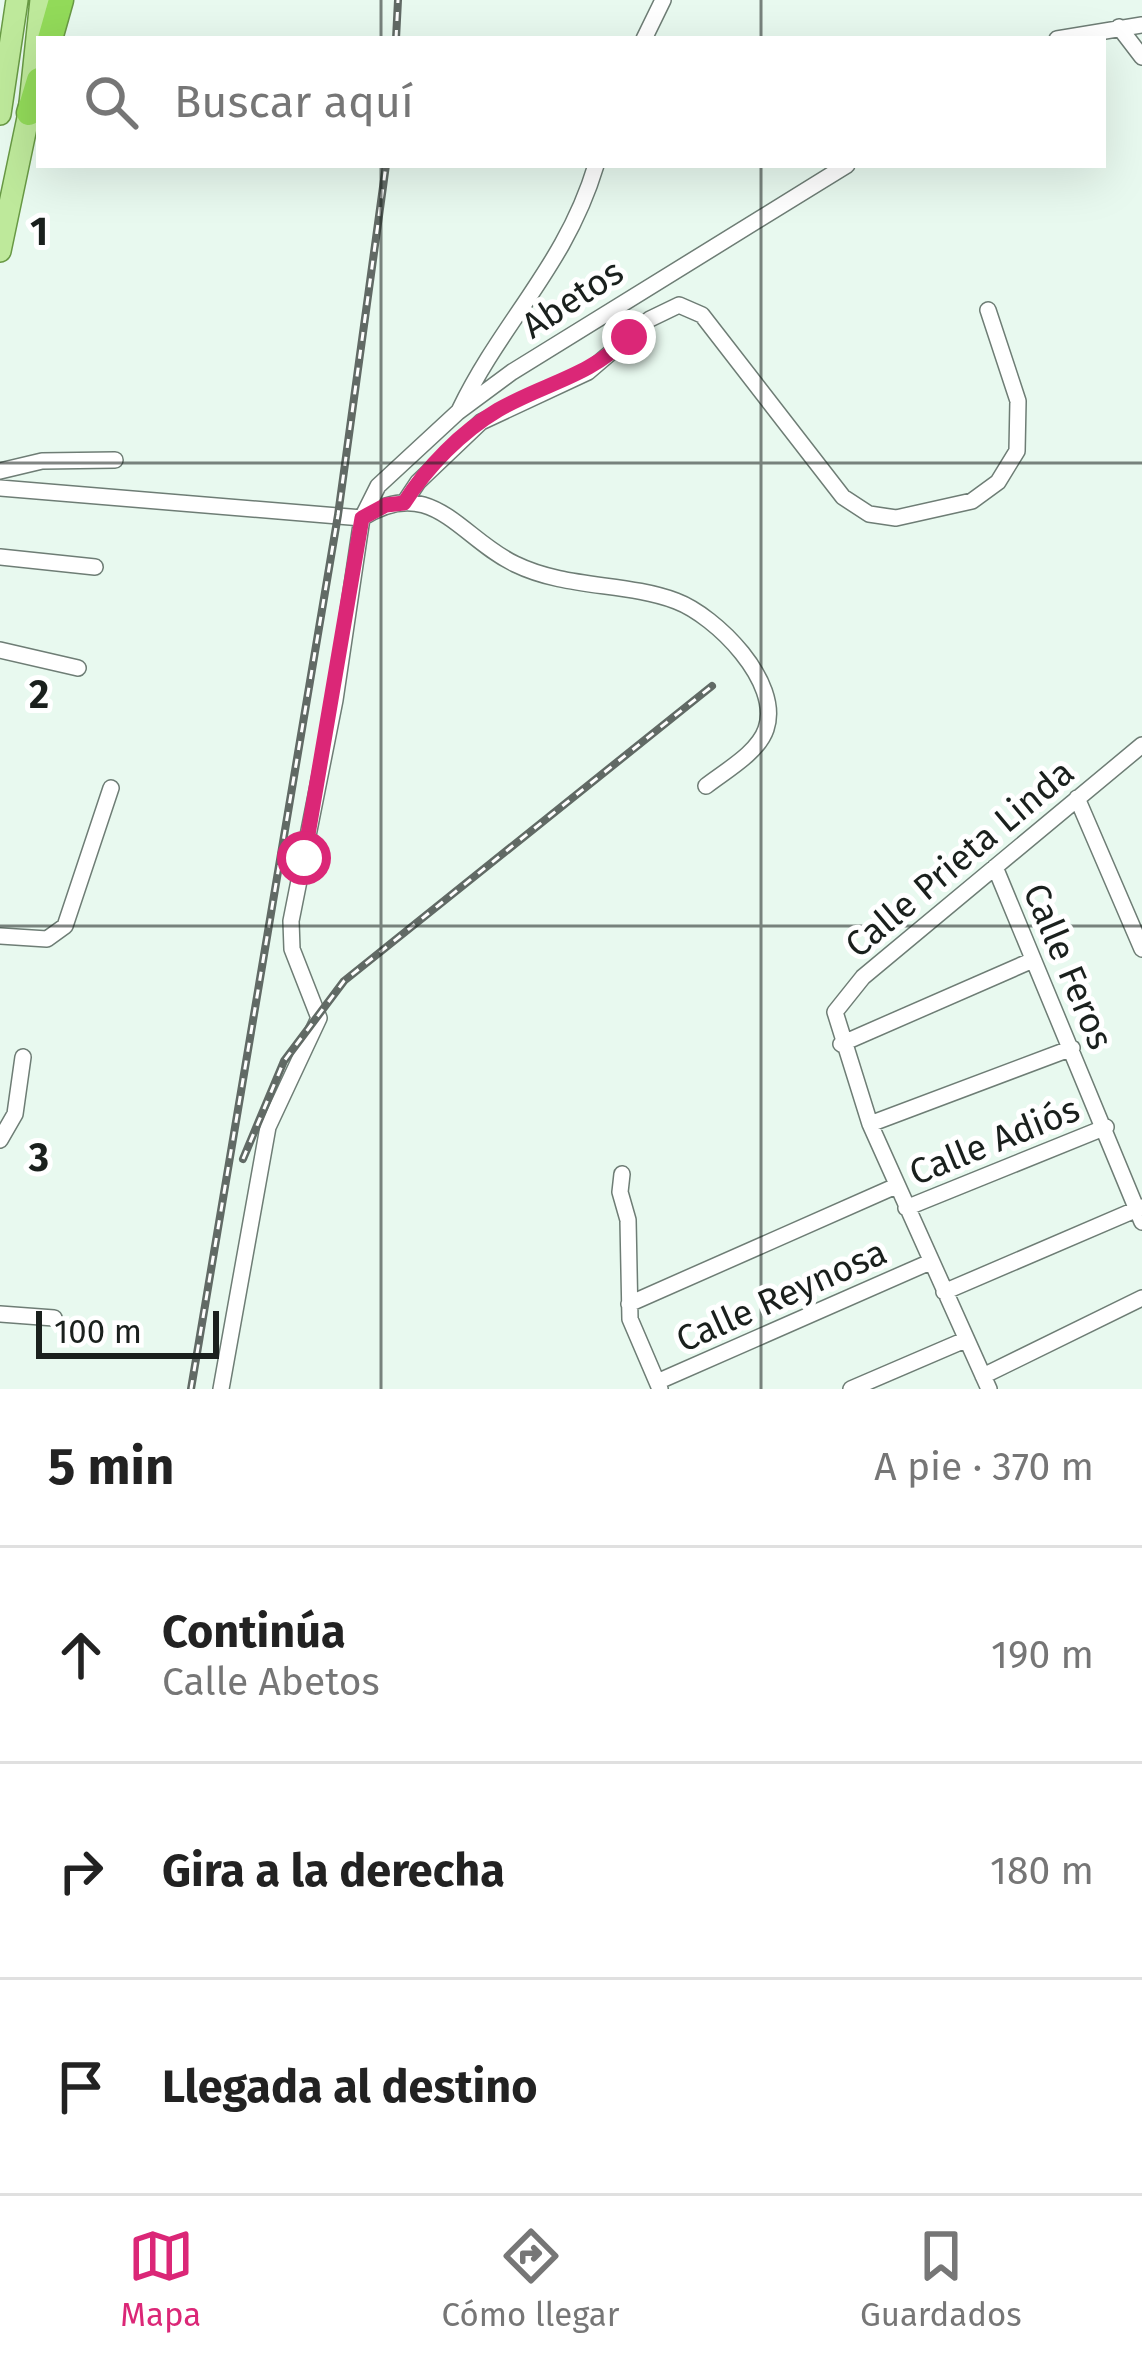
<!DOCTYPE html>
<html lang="es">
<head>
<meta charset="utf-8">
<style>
  :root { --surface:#fff; --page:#f2f2f2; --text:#222; --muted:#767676; --line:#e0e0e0; --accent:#db2777 }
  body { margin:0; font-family:"Fira Sans",sans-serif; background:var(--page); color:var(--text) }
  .scale { position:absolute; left:36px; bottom:30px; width:183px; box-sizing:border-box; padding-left:12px; border:6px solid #1a201d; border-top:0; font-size:33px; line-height:42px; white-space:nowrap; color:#1a201d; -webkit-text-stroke:9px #fff; paint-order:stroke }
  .stop { position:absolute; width:36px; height:36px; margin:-27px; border:9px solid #db2777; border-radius:50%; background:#fff }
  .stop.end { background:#db2777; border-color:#fff; box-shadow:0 3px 12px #0008 }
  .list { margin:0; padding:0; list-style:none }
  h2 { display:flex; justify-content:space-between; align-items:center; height:156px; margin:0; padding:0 48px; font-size:51px }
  h2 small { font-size:39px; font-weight:400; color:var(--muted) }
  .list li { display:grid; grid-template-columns:78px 1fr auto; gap:36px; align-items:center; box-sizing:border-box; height:216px; padding:0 48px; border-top:3px solid var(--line) }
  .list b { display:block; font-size:45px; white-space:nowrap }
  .list p { margin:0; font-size:39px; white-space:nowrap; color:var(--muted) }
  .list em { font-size:39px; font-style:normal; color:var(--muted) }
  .icon { flex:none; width:66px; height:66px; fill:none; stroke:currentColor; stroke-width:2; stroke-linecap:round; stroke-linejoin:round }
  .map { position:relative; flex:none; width:1142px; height:1389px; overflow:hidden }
  .search { position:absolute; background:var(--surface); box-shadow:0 12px 48px #0002; left:36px; right:36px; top:36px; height:132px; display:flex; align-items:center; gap:30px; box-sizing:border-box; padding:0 42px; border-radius:0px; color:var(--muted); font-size:45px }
  .sheet { height:804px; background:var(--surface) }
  nav { display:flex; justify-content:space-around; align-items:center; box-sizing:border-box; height:168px; border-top:3px solid var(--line); background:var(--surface); font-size:33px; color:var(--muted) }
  nav a { display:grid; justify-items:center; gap:6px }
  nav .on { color:var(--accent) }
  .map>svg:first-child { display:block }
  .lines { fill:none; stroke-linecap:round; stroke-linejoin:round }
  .minor-casing { stroke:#6e7d75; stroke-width:18 }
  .major-casing { stroke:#689944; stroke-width:24 }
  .highway-casing { stroke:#689944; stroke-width:27 }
  .minor { stroke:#fff; stroke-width:15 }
  .major { stroke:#bee99b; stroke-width:21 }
  .highway { stroke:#92da59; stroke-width:24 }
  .rail-casing { stroke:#616a65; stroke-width:8 }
  .rail { stroke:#fff; stroke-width:3; stroke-dasharray:9; stroke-linecap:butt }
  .route { stroke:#db2777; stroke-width:15 }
  .grid { fill:none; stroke:#1a201d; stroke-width:3; stroke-opacity:0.55 }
  .labels { text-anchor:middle; stroke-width:10; stroke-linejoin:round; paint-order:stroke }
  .street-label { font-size:36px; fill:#1a201d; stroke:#fff }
  .grid-label { font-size:39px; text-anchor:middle; font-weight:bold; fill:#1a201d; stroke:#fff; stroke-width:10; stroke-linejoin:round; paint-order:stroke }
</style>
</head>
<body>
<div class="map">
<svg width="1142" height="1389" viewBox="0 0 1142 1389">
  <rect width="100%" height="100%" fill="#e8f9ef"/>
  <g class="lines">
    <g class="minor-casing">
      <path id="minor" d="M1119,27L1142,57
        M644,39L663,0
        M1057,39L1142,25
        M460,409C503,320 566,265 596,165
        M0,471L42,461L115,460
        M0,488L362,518C432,473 460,538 515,564C566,589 625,582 676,601C716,616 782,682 766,729C758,753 725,771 706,786
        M404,503L418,482L481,422L588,372L650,319L679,305L702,315L843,497L869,514L896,518L972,501L998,482L1017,451L1018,401L988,310
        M0,557L95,567
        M0,650L78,668
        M1077,798L1142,949
        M995,867L1142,1222
        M0,936L47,939L65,926L111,788
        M841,1044L1033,960
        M870,1124L1072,1048
        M0,1140L15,1114L23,1057
        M622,1174L620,1192L628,1220L630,1319L660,1389
        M906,1208L1106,1127
        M944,1292L1142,1207
        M629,1304L896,1186
        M0,1314L54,1318
        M983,1376L1142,1298
        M657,1382L930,1262
        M221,1389L268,1127L319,1018L292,949L291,921L335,700L362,518L378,486L458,412L512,372L847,165
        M851,1389L965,1340
        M989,1389L870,1124L835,1012L863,977L1142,745"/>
    </g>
    <g class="major-casing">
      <path id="major" d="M0,114L17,0
        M0,251L29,113L41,0"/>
    </g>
    <g class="highway-casing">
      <path id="highway" d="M50,39L61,0
        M29,113L39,80"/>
    </g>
    <use href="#minor" class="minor"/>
    <use href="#major" class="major"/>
    <use href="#highway" class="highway"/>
    <g class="rail-casing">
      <path id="rail" d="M396,39L398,0
        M243,1159L284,1061L344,981L712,686
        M191,1389L338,515L386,165"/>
    </g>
    <use href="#rail" class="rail"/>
  </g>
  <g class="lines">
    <path class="route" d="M304,858L362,518L386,505L404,503C427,467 461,432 498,410C547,382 587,378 629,337"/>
  </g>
  <path class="grid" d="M381,0V39M761,0V39M381,165V1389M761,165V1389M0,463H1142M0,926H1142"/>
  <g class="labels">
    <g class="street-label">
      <text transform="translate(572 298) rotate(-33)" y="13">Abetos</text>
      <text transform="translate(959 858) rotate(-40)" y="13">Calle Prieta Linda</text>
      <text transform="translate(1069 966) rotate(67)" y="13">Calle Feros</text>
      <text transform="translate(994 1140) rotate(-22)" y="13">Calle Adiós</text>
      <text transform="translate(781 1295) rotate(-24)" y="13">Calle Reynosa</text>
    </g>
  </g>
  <g class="grid-label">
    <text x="39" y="245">1</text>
    <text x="39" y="708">2</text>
    <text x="39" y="1171">3</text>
  </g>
</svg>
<div class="scale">100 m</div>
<div class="stop" style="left:304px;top:858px"></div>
<div class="stop end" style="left:629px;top:337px"></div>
<div class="search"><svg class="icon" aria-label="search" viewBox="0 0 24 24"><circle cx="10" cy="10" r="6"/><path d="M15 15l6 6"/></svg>Buscar aquí</div>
</div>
<section class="sheet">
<h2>5 min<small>A pie · 370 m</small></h2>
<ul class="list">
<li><svg class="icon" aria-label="ahead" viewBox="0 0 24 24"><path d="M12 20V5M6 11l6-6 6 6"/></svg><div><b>Continúa</b><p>Calle Abetos</p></div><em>190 m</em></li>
<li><svg class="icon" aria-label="right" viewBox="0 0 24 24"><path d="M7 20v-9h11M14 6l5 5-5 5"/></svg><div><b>Gira a la derecha</b></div><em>180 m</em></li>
<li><svg class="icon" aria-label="arrive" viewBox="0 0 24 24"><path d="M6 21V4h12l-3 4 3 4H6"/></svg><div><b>Llegada al destino</b></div></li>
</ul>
</section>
<nav>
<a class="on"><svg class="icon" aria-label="map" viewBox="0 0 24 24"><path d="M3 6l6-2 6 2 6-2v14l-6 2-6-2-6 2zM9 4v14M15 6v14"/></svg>Mapa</a>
<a><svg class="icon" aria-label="directions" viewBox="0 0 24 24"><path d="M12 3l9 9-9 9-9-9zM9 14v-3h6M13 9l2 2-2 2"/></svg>Cómo llegar</a>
<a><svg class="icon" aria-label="saved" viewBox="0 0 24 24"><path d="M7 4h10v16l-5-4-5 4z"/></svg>Guardados</a>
</nav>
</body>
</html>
